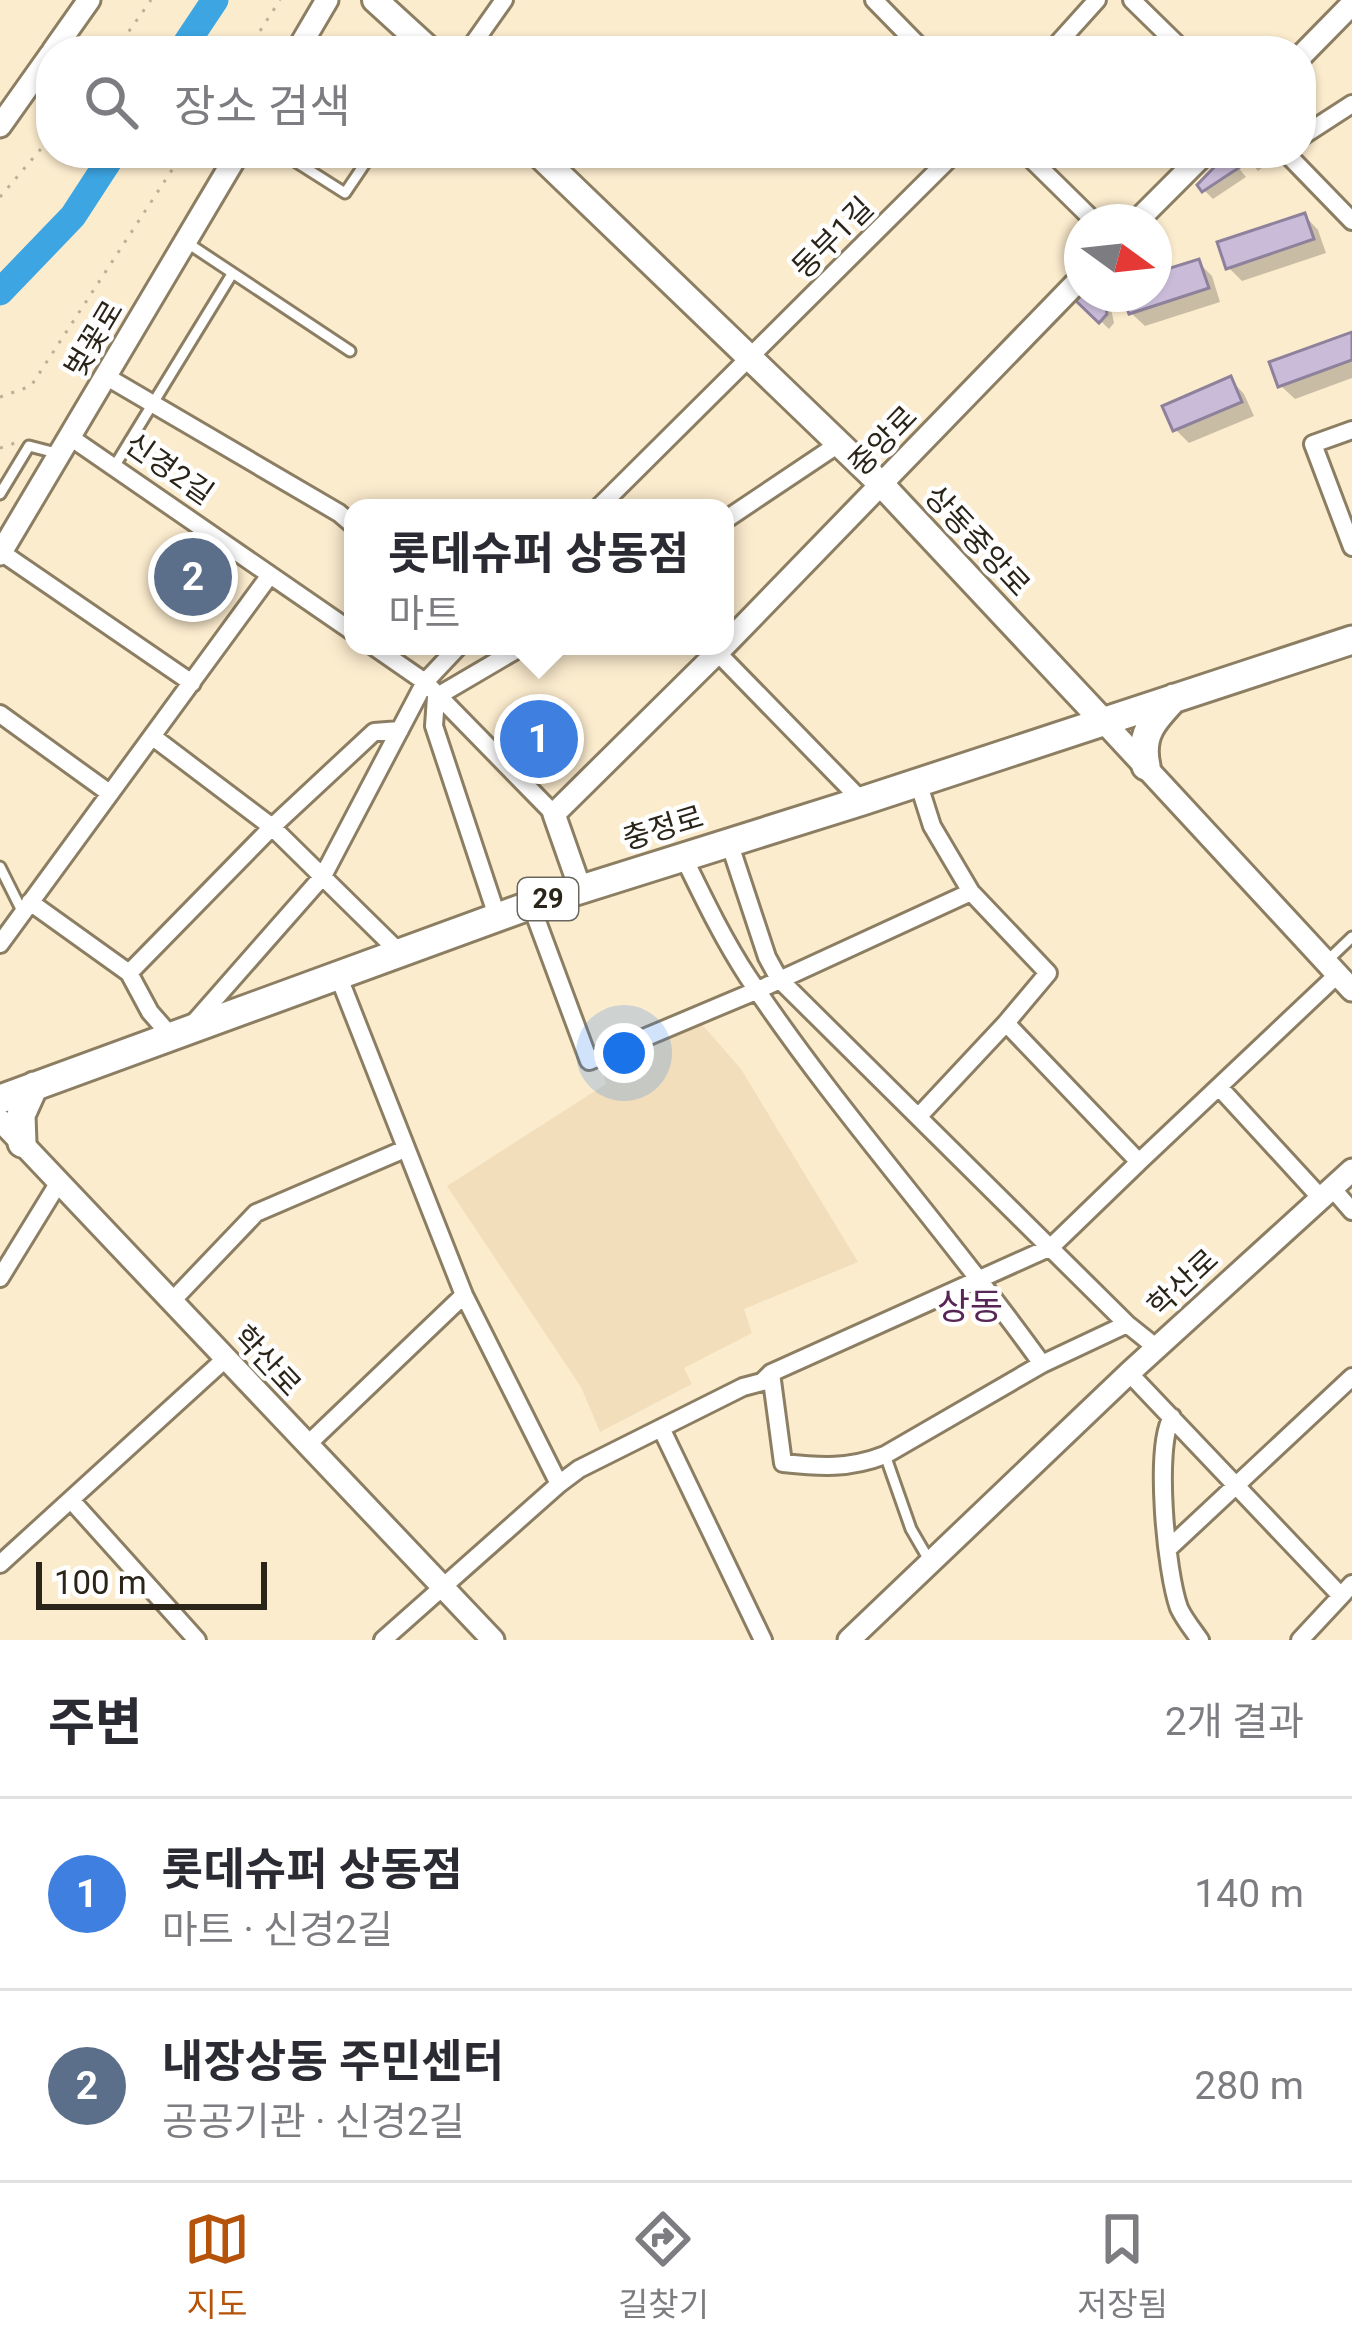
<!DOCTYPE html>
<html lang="ko">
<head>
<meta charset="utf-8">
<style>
  :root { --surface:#fff; --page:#f2f2f3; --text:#2b2b33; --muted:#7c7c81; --line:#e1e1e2; --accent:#b45309 }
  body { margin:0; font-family:Roboto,"Noto Sans KR",sans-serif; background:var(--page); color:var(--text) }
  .compass { position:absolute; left:1064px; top:204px; width:108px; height:108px; border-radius:50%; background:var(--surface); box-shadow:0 3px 9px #0004; rotate:105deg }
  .scale { position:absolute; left:36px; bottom:30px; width:231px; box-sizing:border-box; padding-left:12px; border:6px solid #2a2419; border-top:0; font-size:33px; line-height:42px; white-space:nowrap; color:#2a2419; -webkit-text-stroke:9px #fff; paint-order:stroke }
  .you { position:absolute; left:624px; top:1053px; width:42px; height:42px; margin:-30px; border:9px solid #fff; border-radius:50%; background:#1a73e8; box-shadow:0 0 0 18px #1a73e833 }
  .badge { display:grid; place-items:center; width:78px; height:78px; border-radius:50%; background:var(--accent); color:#fff; font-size:39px; font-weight:700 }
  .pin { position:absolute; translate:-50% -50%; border:6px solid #fff; box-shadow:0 3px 12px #0006 }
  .popup { position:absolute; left:344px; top:499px; width:390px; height:156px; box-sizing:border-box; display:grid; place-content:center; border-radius:24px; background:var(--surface); filter:drop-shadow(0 3px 9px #0005); font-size:39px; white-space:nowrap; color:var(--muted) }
  .popup b { font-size:45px; color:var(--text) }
  .popup::after { content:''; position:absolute; left:50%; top:100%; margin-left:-24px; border:24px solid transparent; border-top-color:var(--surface) }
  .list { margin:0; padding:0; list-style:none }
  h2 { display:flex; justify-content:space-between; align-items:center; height:156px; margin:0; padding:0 48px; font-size:51px }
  h2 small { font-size:39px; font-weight:400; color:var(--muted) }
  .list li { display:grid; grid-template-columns:78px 1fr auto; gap:36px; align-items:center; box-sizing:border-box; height:192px; padding:0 48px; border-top:3px solid var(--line) }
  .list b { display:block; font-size:45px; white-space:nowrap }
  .list p { margin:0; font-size:39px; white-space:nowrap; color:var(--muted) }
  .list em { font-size:39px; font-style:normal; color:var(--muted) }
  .icon { flex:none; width:66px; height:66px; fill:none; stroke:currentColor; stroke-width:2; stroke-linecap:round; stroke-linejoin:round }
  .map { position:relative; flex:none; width:1352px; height:1640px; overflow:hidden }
  .search { position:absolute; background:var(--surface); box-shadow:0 3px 9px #0004; left:36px; right:36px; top:36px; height:132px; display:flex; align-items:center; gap:30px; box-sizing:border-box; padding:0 42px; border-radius:48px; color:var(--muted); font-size:45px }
  .sheet { height:540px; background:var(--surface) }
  nav { display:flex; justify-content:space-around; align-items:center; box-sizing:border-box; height:168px; border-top:3px solid var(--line); background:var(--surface); font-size:33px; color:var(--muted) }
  nav a { display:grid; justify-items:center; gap:6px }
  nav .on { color:var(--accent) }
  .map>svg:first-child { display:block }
  .built { fill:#f2debb }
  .shadow { fill:#0003 }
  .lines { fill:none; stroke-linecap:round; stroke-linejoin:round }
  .river { stroke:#3da5e2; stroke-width:27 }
  .building { fill:#cabcd9; stroke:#8e819c; stroke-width:3 }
  .service-casing { stroke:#8c7e63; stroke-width:15 }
  .minor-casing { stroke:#8c7e63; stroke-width:22 }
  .tertiary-casing { stroke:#8c7e63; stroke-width:27 }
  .secondary-casing { stroke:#8c7e63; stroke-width:30 }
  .primary-casing { stroke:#8c7e63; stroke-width:33 }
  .path { stroke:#bcaf97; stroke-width:3; stroke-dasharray:3 9; stroke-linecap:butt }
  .service { stroke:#fff; stroke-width:9 }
  .minor { stroke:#fff; stroke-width:16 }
  .tertiary { stroke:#fff; stroke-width:21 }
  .secondary { stroke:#fff; stroke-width:24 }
  .primary { stroke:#fff; stroke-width:27 }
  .labels { text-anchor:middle; stroke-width:9; stroke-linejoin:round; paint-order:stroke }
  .shield { fill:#fff; stroke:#6a665e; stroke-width:3 }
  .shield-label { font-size:27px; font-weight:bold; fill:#2a2419 }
  .street-label { font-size:30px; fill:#2a2419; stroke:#fff }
  .quarter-label { font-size:36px; fill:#572656; stroke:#fff }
</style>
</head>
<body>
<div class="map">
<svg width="1352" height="1640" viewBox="0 0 1352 1640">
  <rect width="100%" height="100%" fill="#fcecce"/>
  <path class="built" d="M699,1021L741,1069L858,1262L744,1309L752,1333L684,1368L692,1384L600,1432L581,1387L447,1186L606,1084L600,1063Z"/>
  <path class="shadow" d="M1242,153H1270L1275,158L1258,171Z
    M1237,166L1246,177L1213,199L1204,190Z
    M1305,216L1318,230L1326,253L1242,281L1228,267Z
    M1198,262L1212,276L1220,302L1145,326L1131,313L1125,294H1154V276Z
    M1087,294H1108L1114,323L1109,329L1080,301Z
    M1352,335V378L1295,399L1281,386Z
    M1231,380L1244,394L1254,416L1189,443L1175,429Z"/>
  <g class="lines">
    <path class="river" d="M181,51L215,0
      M0,292L73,216L114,153"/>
  </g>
  <path class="building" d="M1228,153L1240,167L1202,192L1197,185Z
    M1305,213L1314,239L1226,269L1217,242Z
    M1199,259L1209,288L1129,314L1122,294H1154V273Z
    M1082,294H1103L1107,314L1099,323L1076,301Z
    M1352,332V360L1278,387L1269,362Z
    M1231,376L1242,402L1173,431L1162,406Z"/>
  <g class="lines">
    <g class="service-casing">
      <path id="service" d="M282,153L345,193L372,153
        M186,242L350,351
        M114,467L232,274
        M0,494L29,446L60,454
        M0,867L23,913
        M1328,960L1352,937
        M885,1455L911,1529L929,1560"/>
    </g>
    <g class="minor-casing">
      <path id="minor" d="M874,0L924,51
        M1132,0L1184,51
        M468,51L504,0
        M1051,51L1097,0
        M1301,137L1352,104
        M1025,153L1095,222
        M1286,153L1352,221
        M107,377L339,513L353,525
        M1352,430L1313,444L1352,547
        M70,437L353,632
        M598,508L955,153
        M725,520L837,445
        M1,552L192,683
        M373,646L425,682L554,814
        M712,647L862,801
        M0,714L108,792
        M153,737L272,827L399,952
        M918,782L932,826L971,892L1048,973L1006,1023L1139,1162L1337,975
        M729,842L767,957L779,979L1127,1324L1157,1348
        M683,856C703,897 723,939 748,977C838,1112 948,1232 1042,1364
        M30,902L129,973L150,1012L171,1036
        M531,905L589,1061L758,990L971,892
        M497,916L434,726L436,697L523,646
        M0,944L270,575
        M129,973L272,827L374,732L400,730
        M338,975L464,1295L559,1484L383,1640
        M192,1025L323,876L425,682L459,646
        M1219,1087L1320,1197
        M919,1116L1006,1023
        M1332,1188L1352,1211
        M0,1278L59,1182
        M172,1301L256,1213L405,1149
        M1127,1324L1042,1364L885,1455C849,1469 821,1467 783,1463L771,1373L1051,1247L1139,1162
        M1129,1373L1341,1596L1352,1584
        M1172,1417C1154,1447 1166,1572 1179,1608C1184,1619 1193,1630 1200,1640
        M661,1428L763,1640
        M306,1446L464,1295
        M559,1484L579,1469L743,1387L762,1382L771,1373
        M71,1500L197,1640
        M1168,1549L1352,1377
        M0,1564L224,1360
        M1300,1640L1341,1596"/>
    </g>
    <g class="tertiary-casing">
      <path id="tertiary" d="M53,51L89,0
        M297,51L327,0
        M1301,56L1352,4
        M0,126L51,54
        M1136,222L1205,153
        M0,554L238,153
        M725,645L1082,277
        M1103,721L1352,990
        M580,888L554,814L724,646
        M0,1120L493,1640
        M849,1640L1129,1373L1352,1170"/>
    </g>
    <g class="secondary-casing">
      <path id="secondary" d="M375,0L431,51
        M537,153L882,485L1103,721"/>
    </g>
    <g class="primary-casing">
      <path id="primary" d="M1146,766C1139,735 1153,720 1174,698
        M0,1099L531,905L862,801L1352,640
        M22,1143L21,1115L34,1086"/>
    </g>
    <path class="path" d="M115,51L151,0
      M247,51L280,0
      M0,197L51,137
      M0,397L31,386L183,153
      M0,448L15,443"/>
    <use href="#service" class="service"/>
    <use href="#minor" class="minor"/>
    <use href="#tertiary" class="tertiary"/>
    <use href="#secondary" class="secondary"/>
    <use href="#primary" class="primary"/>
  </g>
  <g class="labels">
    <rect class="shield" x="518" y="878" width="60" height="42" rx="9"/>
    <g class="shield-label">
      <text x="548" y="908">29</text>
    </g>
    <g class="street-label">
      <text transform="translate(833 238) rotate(-45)" y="10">동부1길</text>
      <text transform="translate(94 339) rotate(-59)" y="10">벚꽃로</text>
      <text transform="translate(883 441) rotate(-46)" y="10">중앙로</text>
      <text transform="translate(169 469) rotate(35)" y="10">신경2길</text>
      <text transform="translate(977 541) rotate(47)" y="10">상동중앙로</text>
      <text transform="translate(663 828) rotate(-17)" y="10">충정로</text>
      <text transform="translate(1183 1283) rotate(-43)" y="10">학산로</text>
      <text transform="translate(267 1361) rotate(47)" y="10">학산로</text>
    </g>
    <g class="quarter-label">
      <text x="970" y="1319">상동</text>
    </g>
  </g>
</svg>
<svg class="compass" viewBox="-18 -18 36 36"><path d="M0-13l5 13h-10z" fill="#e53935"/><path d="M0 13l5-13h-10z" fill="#7c7c81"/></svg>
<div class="scale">100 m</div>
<div class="you"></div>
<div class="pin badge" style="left:539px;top:739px;background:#3f7fe0">1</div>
<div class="popup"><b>롯데슈퍼 상동점</b>마트</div>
<div class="pin badge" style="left:193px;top:577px;background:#5c6f8a">2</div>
<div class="search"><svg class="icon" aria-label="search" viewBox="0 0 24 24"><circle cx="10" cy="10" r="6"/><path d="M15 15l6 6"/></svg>장소 검색</div>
</div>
<section class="sheet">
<h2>주변<small>2개 결과</small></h2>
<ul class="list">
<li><span class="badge" style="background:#3f7fe0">1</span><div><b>롯데슈퍼 상동점</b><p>마트 · 신경2길</p></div><em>140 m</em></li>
<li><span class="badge" style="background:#5c6f8a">2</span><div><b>내장상동 주민센터</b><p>공공기관 · 신경2길</p></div><em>280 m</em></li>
</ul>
</section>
<nav>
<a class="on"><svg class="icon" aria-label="map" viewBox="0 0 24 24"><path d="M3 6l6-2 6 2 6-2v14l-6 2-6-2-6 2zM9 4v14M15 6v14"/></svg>지도</a>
<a><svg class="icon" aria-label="directions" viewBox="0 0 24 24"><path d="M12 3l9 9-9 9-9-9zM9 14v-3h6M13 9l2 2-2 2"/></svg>길찾기</a>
<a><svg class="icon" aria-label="saved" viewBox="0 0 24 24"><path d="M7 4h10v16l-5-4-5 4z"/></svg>저장됨</a>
</nav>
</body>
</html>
